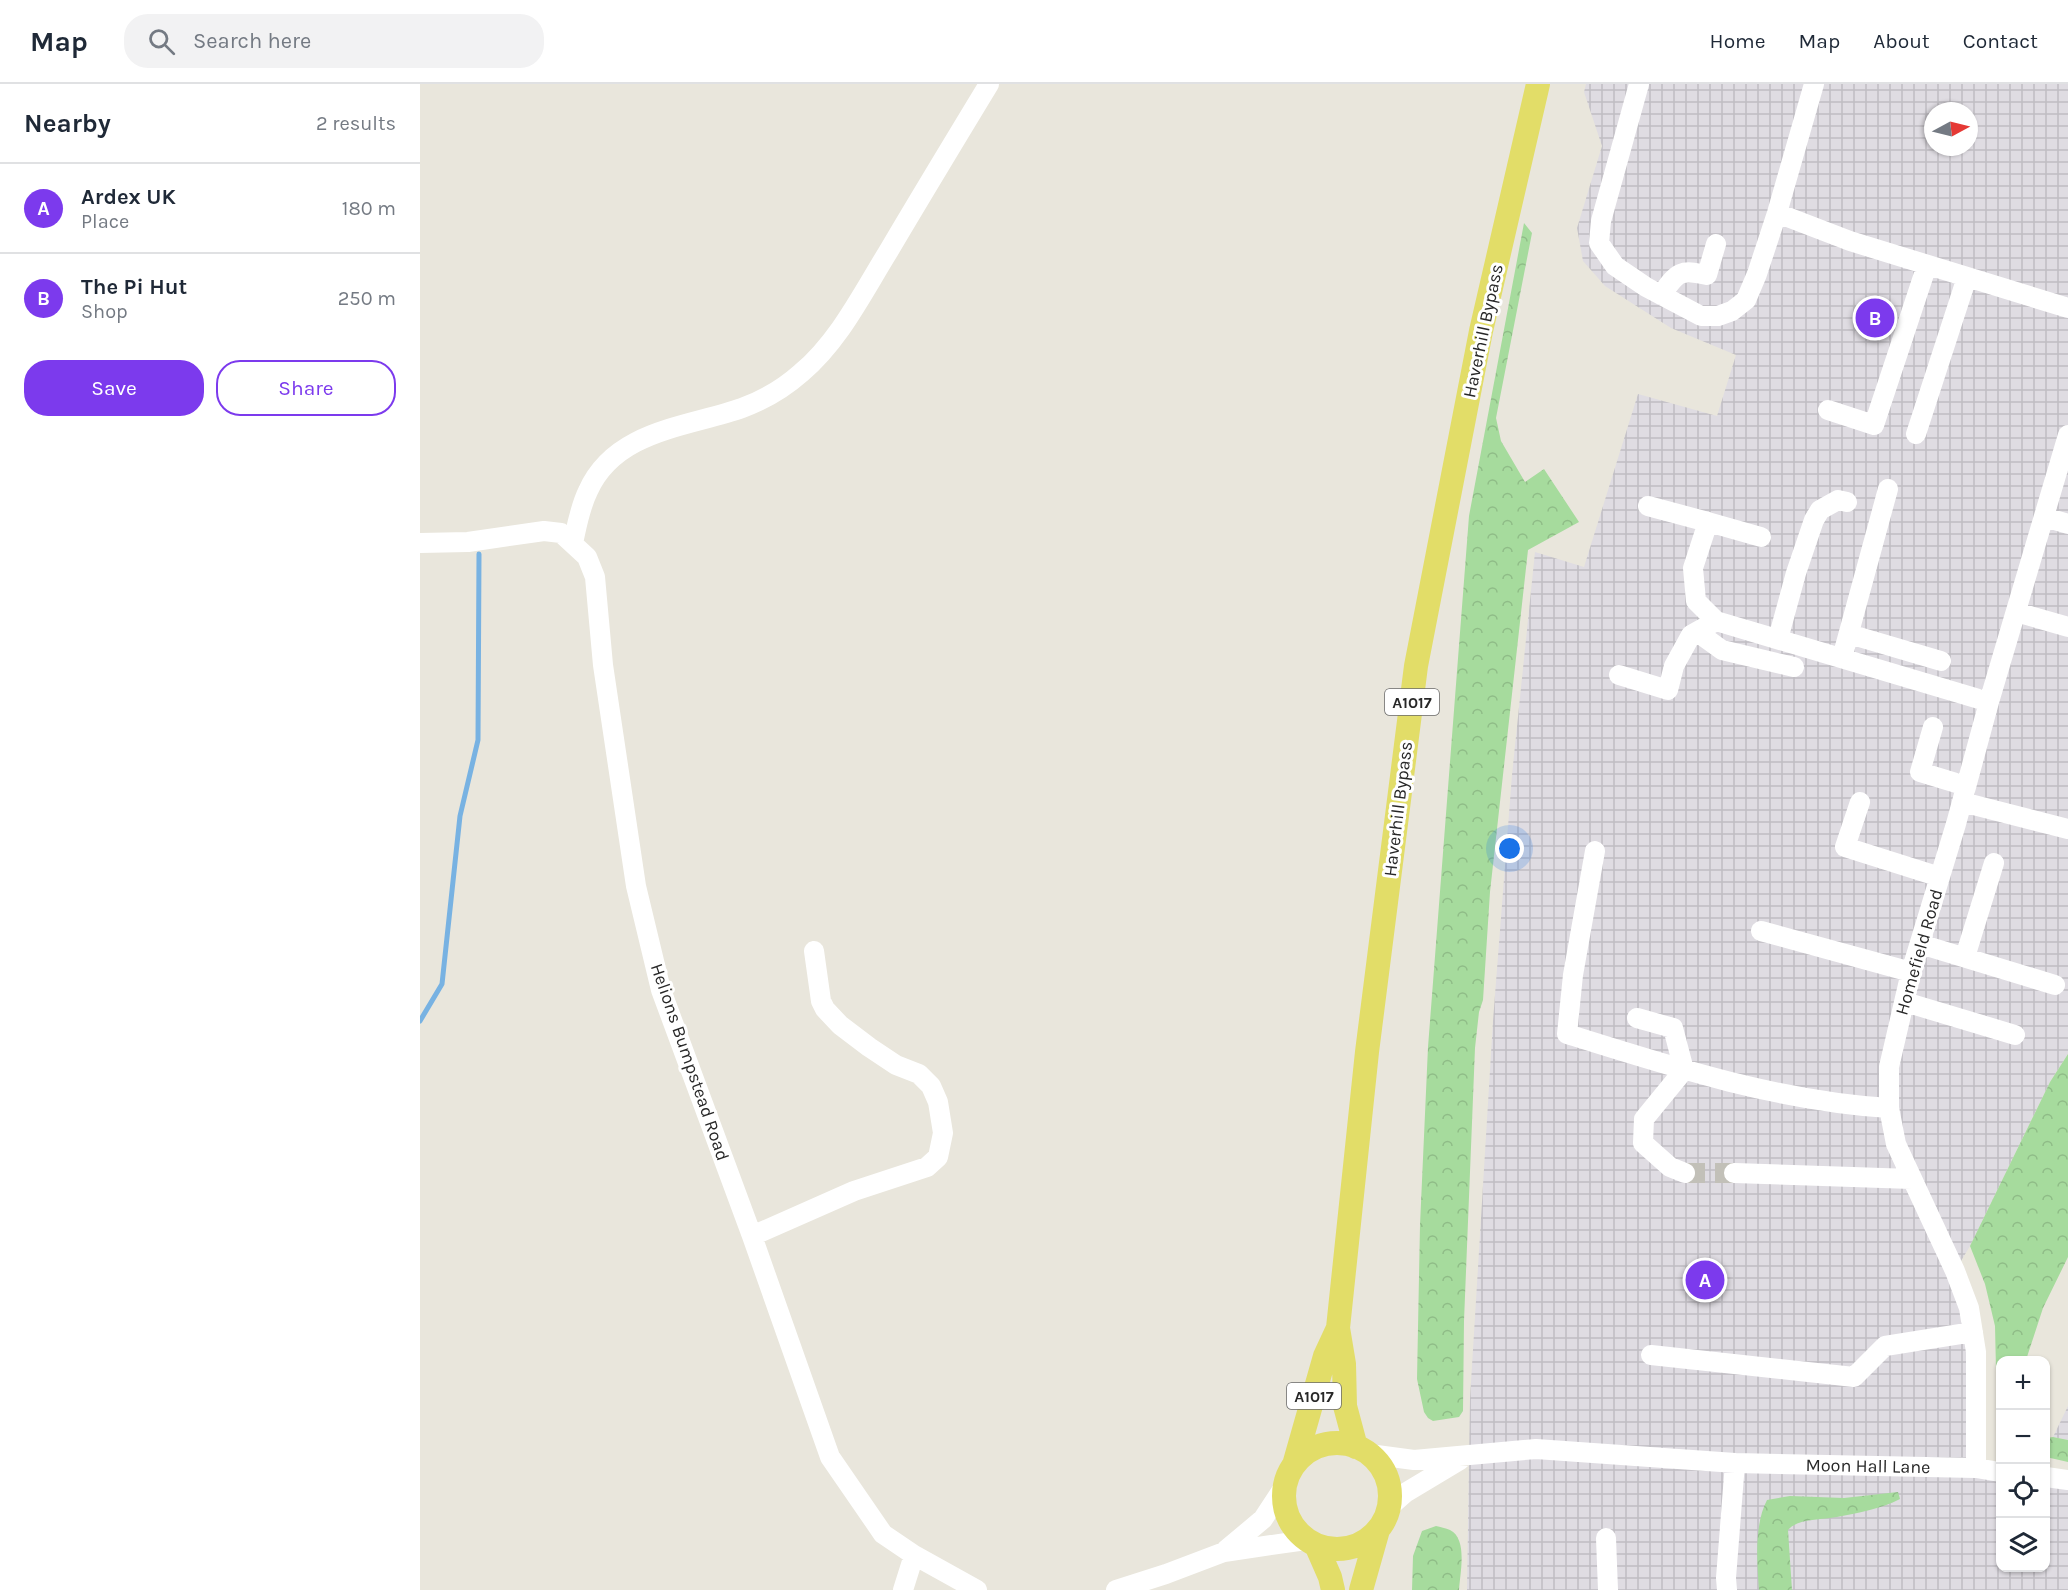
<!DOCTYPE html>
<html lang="en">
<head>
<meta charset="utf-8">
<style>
  :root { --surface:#fff; --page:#f2f2f3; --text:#1f2937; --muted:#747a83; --line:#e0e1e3; --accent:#7c3aed }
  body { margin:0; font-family:Karla,sans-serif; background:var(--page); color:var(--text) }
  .controls { position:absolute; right:18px; bottom:18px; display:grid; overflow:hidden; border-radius:12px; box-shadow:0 2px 4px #0004 }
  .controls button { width:54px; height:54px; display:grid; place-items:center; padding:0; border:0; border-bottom:2px solid var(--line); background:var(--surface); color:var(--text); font:30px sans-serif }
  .compass { position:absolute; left:1504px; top:18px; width:54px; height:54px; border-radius:50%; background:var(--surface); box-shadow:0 2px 4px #0004; rotate:83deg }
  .you { position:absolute; left:1090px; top:765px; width:21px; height:21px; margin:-15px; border:4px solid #fff; border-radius:50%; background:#1a73e8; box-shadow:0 0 0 9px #1a73e833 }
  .badge { display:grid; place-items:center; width:39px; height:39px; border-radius:50%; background:var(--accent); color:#fff; font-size:20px; font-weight:700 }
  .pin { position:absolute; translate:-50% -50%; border:3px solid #fff; box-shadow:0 2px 6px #0006 }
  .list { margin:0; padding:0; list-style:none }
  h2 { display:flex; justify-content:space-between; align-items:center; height:78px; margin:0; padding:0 24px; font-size:26px }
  h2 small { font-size:20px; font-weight:400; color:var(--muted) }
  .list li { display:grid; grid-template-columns:39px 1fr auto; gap:18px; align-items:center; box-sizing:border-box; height:90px; padding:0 24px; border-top:2px solid var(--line) }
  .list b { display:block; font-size:22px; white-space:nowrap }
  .list p { margin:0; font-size:20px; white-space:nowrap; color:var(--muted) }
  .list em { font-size:20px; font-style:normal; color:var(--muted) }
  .actions { display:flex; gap:12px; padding:18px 24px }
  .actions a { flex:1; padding:14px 0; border:2px solid var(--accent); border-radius:24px; text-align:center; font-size:21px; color:var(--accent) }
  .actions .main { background:var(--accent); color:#fff }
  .icon { flex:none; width:33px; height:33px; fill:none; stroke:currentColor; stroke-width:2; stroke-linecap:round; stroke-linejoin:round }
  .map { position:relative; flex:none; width:1648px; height:1506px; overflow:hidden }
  header { display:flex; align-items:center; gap:36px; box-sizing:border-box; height:84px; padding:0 30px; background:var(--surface); border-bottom:2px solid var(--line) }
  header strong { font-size:28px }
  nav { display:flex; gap:33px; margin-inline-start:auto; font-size:21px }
  .search { width:420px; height:54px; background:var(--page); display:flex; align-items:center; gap:15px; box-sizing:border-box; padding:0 21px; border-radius:24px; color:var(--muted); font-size:22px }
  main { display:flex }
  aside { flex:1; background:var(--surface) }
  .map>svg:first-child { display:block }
  .industrial { fill:url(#industrial-grid); fill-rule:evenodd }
  .forest { fill:url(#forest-crowns) }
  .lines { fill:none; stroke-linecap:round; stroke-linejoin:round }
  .stream { stroke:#78b2e2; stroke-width:5 }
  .minor-tunnel { stroke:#c2c0b8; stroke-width:20; stroke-dasharray:20 10; stroke-linecap:butt }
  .minor { stroke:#fff; stroke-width:20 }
  .major { stroke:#e2dd68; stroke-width:24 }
  .labels { text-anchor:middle; stroke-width:6; stroke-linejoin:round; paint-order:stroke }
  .shield { fill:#fff; stroke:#686868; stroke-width:1.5 }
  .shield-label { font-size:16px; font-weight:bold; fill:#282828 }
  .street-label { font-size:18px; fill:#282828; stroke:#fff }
</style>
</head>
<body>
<header>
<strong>Map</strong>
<div class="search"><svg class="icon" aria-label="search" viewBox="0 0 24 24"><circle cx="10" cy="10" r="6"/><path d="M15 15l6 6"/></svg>Search here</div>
<nav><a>Home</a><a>Map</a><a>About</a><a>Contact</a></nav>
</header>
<main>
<aside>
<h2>Nearby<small>2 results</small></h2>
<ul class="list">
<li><span class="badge">A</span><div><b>Ardex UK</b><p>Place</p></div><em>180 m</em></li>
<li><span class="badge">B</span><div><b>The Pi Hut</b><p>Shop</p></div><em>250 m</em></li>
</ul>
<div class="actions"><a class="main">Save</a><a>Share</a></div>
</aside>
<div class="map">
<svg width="1648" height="1506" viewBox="0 0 1648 1506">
  <defs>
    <pattern id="industrial-grid" width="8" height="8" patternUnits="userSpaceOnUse" patternTransform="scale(1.5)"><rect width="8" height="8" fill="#dfdce2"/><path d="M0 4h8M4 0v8" fill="none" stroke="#bfbdc2"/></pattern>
    <pattern id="forest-crowns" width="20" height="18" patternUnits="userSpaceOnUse" patternTransform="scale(1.5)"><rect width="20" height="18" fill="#a6db9d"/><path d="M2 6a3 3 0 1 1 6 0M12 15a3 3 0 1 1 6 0" fill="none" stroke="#8fbc87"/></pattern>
  </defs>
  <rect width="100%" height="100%" fill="#e9e6dc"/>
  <path class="industrial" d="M1166,0H1648V970L1630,998L1550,1162L1535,1187L1549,1224L1556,1384L1580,1388V1484H1626V1393L1648,1396V1506H1047L1050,1315L1073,937L1092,691L1115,468L1164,483L1218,310L1297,332L1316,271L1251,244L1185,202L1163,177L1157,144L1182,62L1164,8ZM1513,27H1549V63H1513Z
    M1648,1322V1356L1633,1353Z"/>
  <path class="forest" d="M1104,139L1112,149L1076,334L1081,357L1105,398L1124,385L1159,438L1108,466L1070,808L1063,916L1059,928L1055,964L1044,1237L1043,1327L1039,1333L1013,1337L1008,1334L1004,1328L997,1295L1000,1141L1008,963L1049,432Z
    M1648,970V1173L1623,1224L1606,1276H1580V1322L1576,1286L1575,1242L1565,1200L1550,1162L1630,998Z
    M1633,1353L1648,1356V1378L1626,1373V1354Z
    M1478,1408L1480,1415C1461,1425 1437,1429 1417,1433C1402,1436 1378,1434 1368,1446L1372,1506H1339C1337,1478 1334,1441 1347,1416L1370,1412L1424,1414Z
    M1016,1442C1020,1443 1026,1444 1030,1446C1048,1455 1040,1489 1039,1506H992L993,1472L1002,1447Z"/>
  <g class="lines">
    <path class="stream" d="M0,937L22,900L40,732L58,656L59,470"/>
    <path class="minor-tunnel" d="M1265,1089H1314"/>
    <path class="minor" d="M1219,0L1181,137L1179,159L1195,182L1226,203L1281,232H1298L1312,227L1326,216L1337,190L1357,129L1394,0
      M1357,129L1430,157L1648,224
      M1241,211C1258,188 1259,185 1287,191L1296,160
      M1408,326L1454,341L1507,181
      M1496,350L1547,193
      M1228,422L1288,438
      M1624,433L1648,440
      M1341,453L1288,438L1273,484L1276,517L1296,537L1569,618
      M0,459L48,458L124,447L141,449L167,473L175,493L183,581L216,802L241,906L332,1152L410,1373L463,1450L494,1471L557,1506
      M153,459C157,441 160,423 168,407C195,346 268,343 322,324C344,316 364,304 381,289C419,257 442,210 468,168C501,112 535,56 569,0
      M1596,528L1648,543
      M1277,548L1302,566L1374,583
      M1429,550L1521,577
      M1358,555L1376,489L1394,436L1400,426L1418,416L1427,418
      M1422,574L1468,405
      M1199,591L1248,606L1254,582L1271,551L1296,537
      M1513,643L1500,688L1546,702
      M1440,718L1425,763L1520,793
      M1542,718L1648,745
      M1175,767L1153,891L1147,950C1252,983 1358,1017 1469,1024
      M1341,847L1491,888
      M1500,860L1635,901
      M1545,873L1574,779
      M1485,918L1595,951
      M1217,934L1253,944L1264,986
      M1264,986L1224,1035L1223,1059L1250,1083L1265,1089
      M1314,1089L1492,1095
      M332,1152L434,1107L507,1083L518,1073L523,1049L518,1018L511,1002L499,990L476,981L449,963L420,941L405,925L401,917L394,867
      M1231,1271L1434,1293L1465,1262L1553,1248
      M949,1370L994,1376L1116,1365L1315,1379L1556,1384L1580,1388
      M1556,1384V1268L1549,1224L1535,1187L1476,1060L1469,1024V983L1491,888L1536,740L1569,618L1648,351
      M1626,1393L1648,1396
      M968,1424L985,1409L1040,1376
      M1186,1454L1188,1506
      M806,1466L843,1435L864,1403
      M483,1506L494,1471
      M696,1506L746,1490L804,1468L886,1456
      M1307,1506L1306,1494L1315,1379"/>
    <path class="major" d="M864 1412a53 53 0 1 1 106 0a53 53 0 1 1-106 0Z
      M936,1363L925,1322L924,1280L918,1244L947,968L996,582L1061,247L1118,0
      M874,1381L905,1272L918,1244
      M896,1461L910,1493L913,1506
      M941,1506L958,1446"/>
  </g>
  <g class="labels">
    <g class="shield">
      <rect x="965" y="605" width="54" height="26" rx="4.5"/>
      <rect x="867" y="1299" width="54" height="26" rx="4.5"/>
    </g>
    <g class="shield-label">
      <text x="992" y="624">A1017</text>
      <text x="894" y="1318">A1017</text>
    </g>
    <g class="street-label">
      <text transform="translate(1063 247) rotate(-78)" y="6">Haverhill Bypass</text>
      <text transform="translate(978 725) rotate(-83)" y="6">Haverhill Bypass</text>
      <text transform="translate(1499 868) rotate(-74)" y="6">Homefield Road</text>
      <text transform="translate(270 978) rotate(71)" y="6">Helions Bumpstead Road</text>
      <text transform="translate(1448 1382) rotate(1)" y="6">Moon Hall Lane</text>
    </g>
  </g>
</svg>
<div class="controls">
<button>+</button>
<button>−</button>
<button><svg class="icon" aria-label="locate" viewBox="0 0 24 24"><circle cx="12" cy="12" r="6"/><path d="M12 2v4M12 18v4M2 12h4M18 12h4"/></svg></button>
<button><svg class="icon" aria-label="layers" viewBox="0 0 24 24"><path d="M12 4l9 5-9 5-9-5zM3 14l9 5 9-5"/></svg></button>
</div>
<svg class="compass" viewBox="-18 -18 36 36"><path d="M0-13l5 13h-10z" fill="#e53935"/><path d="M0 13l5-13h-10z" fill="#747a83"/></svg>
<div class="you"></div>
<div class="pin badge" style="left:1285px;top:1196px">A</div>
<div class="pin badge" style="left:1455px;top:234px">B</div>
</div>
</main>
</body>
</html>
